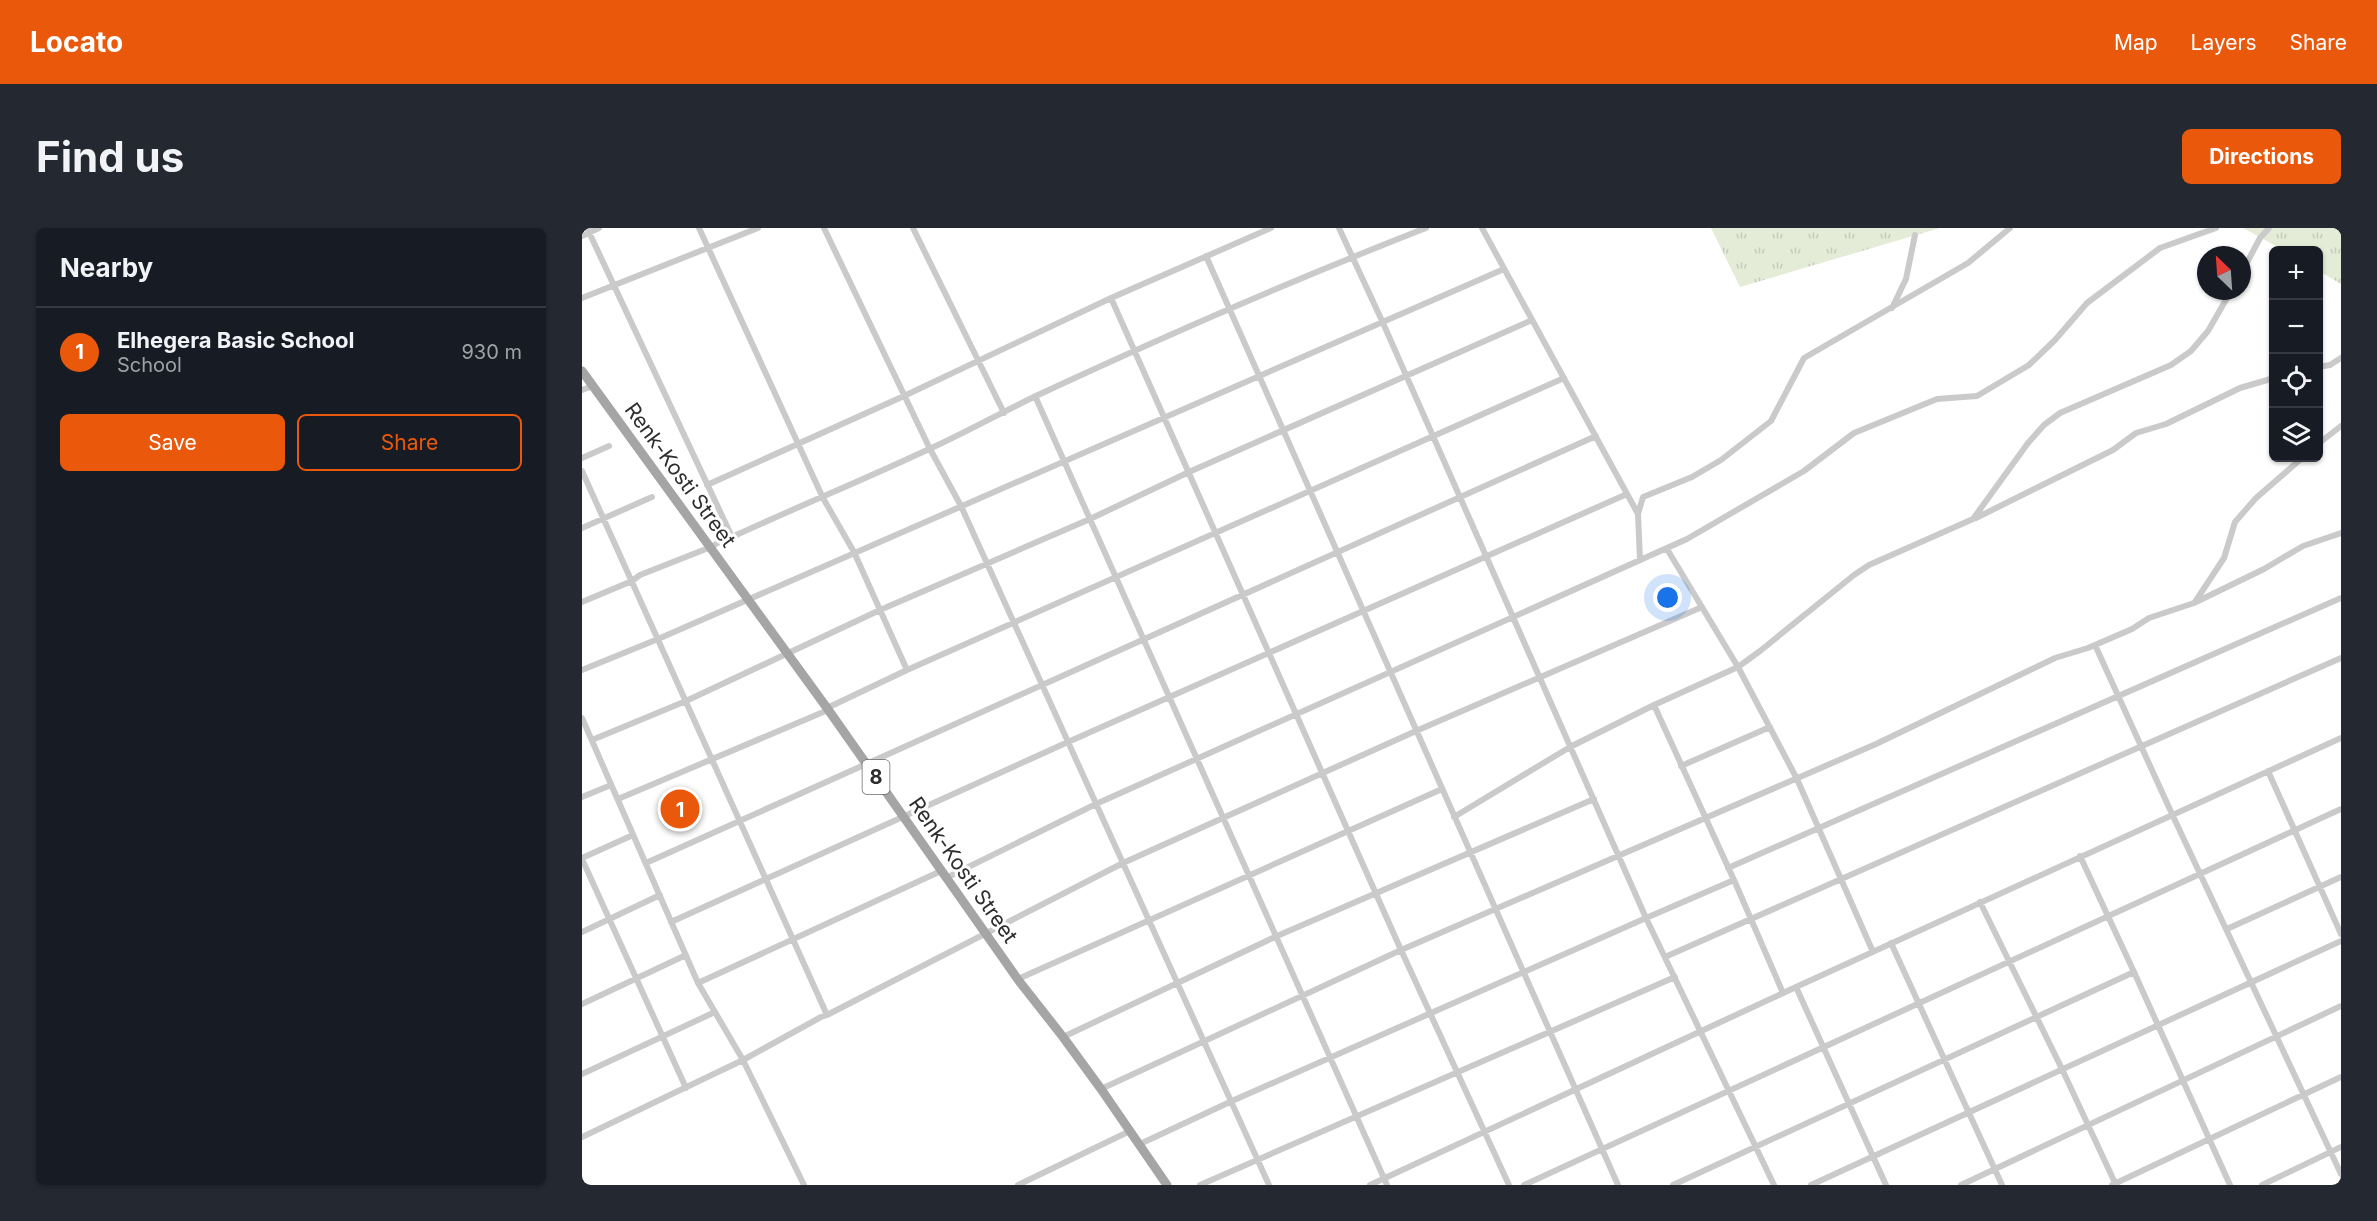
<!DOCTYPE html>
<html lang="en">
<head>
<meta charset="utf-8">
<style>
  :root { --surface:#171b24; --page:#242831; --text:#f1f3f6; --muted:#9ea1a6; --line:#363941; --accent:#ea580c }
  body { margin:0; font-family:Inter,sans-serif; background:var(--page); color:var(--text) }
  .controls { position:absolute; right:18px; top:18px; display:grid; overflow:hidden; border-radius:9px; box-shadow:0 2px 4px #0004 }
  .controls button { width:54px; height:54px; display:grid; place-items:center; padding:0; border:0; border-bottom:2px solid var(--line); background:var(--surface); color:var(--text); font:30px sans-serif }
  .compass { position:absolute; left:1615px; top:18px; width:54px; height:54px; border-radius:50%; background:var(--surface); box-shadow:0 2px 4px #0004; rotate:335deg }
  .you { position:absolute; left:1086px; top:370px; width:21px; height:21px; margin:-15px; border:4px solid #fff; border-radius:50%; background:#1a73e8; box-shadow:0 0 0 9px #1a73e833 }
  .badge { display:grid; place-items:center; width:39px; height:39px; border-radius:50%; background:var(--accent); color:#fff; font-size:20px; font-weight:700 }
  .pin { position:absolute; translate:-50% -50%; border:3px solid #fff; box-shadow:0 2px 6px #0006 }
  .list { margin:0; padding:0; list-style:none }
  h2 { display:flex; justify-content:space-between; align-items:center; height:78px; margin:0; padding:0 24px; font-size:26px }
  h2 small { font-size:20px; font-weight:400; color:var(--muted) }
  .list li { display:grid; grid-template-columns:39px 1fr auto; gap:18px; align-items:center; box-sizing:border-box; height:90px; padding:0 24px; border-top:2px solid var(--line) }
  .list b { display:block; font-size:22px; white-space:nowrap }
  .list p { margin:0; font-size:20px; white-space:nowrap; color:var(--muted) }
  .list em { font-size:20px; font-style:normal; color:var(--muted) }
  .actions { display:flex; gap:12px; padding:18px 24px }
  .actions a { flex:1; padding:14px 0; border:2px solid var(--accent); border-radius:9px; text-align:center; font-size:21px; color:var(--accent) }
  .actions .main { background:var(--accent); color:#fff }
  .icon { flex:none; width:33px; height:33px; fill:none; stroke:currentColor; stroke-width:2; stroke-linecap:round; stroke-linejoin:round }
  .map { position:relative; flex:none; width:1759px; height:957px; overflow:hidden; border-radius:9px }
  header { display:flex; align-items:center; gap:36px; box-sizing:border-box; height:84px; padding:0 30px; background:var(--accent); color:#fff }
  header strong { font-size:28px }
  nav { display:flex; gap:33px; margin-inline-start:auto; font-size:21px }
  .intro { display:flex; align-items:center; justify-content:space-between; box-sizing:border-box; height:144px; padding:0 36px }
  h1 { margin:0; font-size:42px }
  .button { padding:15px 27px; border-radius:9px; background:var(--accent); color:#fff; font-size:21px; font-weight:700 }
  main { display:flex; gap:36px; padding:0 36px }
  aside { flex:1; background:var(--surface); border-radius:9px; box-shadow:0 2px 4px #0004 }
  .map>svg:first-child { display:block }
  .grass { fill:url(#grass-tufts) }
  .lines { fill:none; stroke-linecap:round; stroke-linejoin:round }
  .street { stroke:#cacaca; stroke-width:6 }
  .primary { stroke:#a5a5a5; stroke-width:9 }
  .labels { text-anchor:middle; stroke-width:6; stroke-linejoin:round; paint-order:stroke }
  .shield { fill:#fff; stroke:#6c6c6c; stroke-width:1.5 }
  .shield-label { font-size:20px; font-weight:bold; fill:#2d2d2d }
  .street-label { font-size:21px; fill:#2d2d2d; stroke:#fff }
</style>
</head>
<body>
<header>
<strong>Locato</strong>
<nav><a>Map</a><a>Layers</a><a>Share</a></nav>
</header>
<div class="intro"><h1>Find us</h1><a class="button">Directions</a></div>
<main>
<aside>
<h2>Nearby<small></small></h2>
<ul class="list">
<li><span class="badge">1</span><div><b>Elhegera Basic School</b><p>School</p></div><em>930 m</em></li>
</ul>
<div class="actions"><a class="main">Save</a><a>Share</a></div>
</aside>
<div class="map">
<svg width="1759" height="957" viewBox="0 0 1759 957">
  <defs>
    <pattern id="grass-tufts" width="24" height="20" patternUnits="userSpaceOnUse" patternTransform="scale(1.5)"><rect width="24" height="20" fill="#e4ecd8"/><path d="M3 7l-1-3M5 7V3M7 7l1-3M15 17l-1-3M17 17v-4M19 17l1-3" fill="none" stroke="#c4cbba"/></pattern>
  </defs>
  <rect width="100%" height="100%" fill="#fff"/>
  <path class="grass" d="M1129,0H1358L1158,59Z
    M1661,0H1759V56L1737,43L1736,22H1701Z"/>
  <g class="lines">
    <path class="street" d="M5,0L150,309
      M117,0L241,270L272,324L325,442
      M242,0L348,221L379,278L687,957
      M331,0L422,185
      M757,0L801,95L1064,690L1152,652L1072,477
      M900,0L1056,286
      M0,8L17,0
      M624,28L1036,957
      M1660,44L1678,10L1687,0
      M0,70L176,0
      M529,70L819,722L927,957
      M1310,80L1324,51L1333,7
      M1736,139L1748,137L1759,130
      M0,162L11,158
      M453,168L805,957
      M1736,216L1759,198
      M0,230L27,218
      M0,243L245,787
      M125,257L322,168L529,70L689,0
      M1394,290L1531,222L1554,205L1584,196L1658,160L1692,150
      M0,300L70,269
      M1085,321L1156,439L1215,551L1291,724
      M1058,332L1056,286L1061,269L1110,249L1139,232L1189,193L1222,130L1386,35L1428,0
      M0,374L50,353L58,347L129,319L149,307L150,309C215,279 281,252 345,222C383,205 418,185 456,167C583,108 713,51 844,0
      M1613,374L1642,330L1653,294L1674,270L1720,230
      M1513,417L1590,586L1759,946
      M0,442L76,411L922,41
      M245,480L325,442L982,150
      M0,490L116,755L161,832L222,957
      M10,512L104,473L298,382L508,291L607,244L950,92
      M1099,538L1188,499
      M1686,543L1759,706
      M0,569L29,557
      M36,571L246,482
      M872,589L988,519L1072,477L1156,439L1178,423L1272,347L1287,337L1391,291L1446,215L1462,197L1478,185L1589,137L1609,123L1626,103L1649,63
      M0,630L51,607
      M0,631L104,860
      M64,635L1014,208
      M1146,640L1759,370
      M364,650L514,576L1105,311L1222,243L1272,205L1355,171L1395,168L1447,137L1473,112L1505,75L1578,20L1634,0
      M1152,652L1201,765
      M1398,674L1480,841L1534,957
      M89,694L486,514L1045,266
      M1645,701L1759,649
      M0,704L78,667
      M1309,715L1420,957
      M1083,729L1759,430
      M1552,744L1648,957
      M436,751L860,561
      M116,755L359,643
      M1214,759L1759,510
      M0,776L104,727
      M481,809L695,708L1012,571
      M0,846L133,784
      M519,861L819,722L1294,516L1473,430L1506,420L1550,401L1567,390L1612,375L1682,341L1721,318L1759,305
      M0,909L161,832L239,789L245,787L541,635L834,503L1120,379
      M558,916L650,873L1064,690L1192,957
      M436,957L548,903
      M618,957L1093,749
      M788,957L1214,759L1304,957
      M942,957L1759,581
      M1091,957L1552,744L1498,628
      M1229,957L1759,713
      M1379,957L1759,778
      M1530,957L1759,849
      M1680,957L1759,919"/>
    <path class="primary" d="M0,143L245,480L437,753L481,809L519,861L585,957"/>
  </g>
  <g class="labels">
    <rect class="shield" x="280.5" y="532" width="27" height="34" rx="4.5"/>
    <g class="shield-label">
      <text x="294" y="556">8</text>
    </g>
    <g class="street-label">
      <text transform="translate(98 247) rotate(54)" y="7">Renk-Kosti Street</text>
      <text transform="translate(381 642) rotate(55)" y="7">Renk-Kosti Street</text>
    </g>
  </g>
</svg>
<div class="controls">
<button>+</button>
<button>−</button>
<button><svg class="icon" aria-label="locate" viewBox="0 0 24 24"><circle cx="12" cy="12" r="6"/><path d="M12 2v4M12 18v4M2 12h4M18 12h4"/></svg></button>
<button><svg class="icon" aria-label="layers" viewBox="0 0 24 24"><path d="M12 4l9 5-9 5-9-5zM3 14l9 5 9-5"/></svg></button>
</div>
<svg class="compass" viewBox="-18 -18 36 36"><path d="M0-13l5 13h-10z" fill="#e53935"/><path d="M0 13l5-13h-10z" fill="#9ea1a6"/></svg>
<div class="you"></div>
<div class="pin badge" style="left:98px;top:581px">1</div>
</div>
</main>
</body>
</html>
